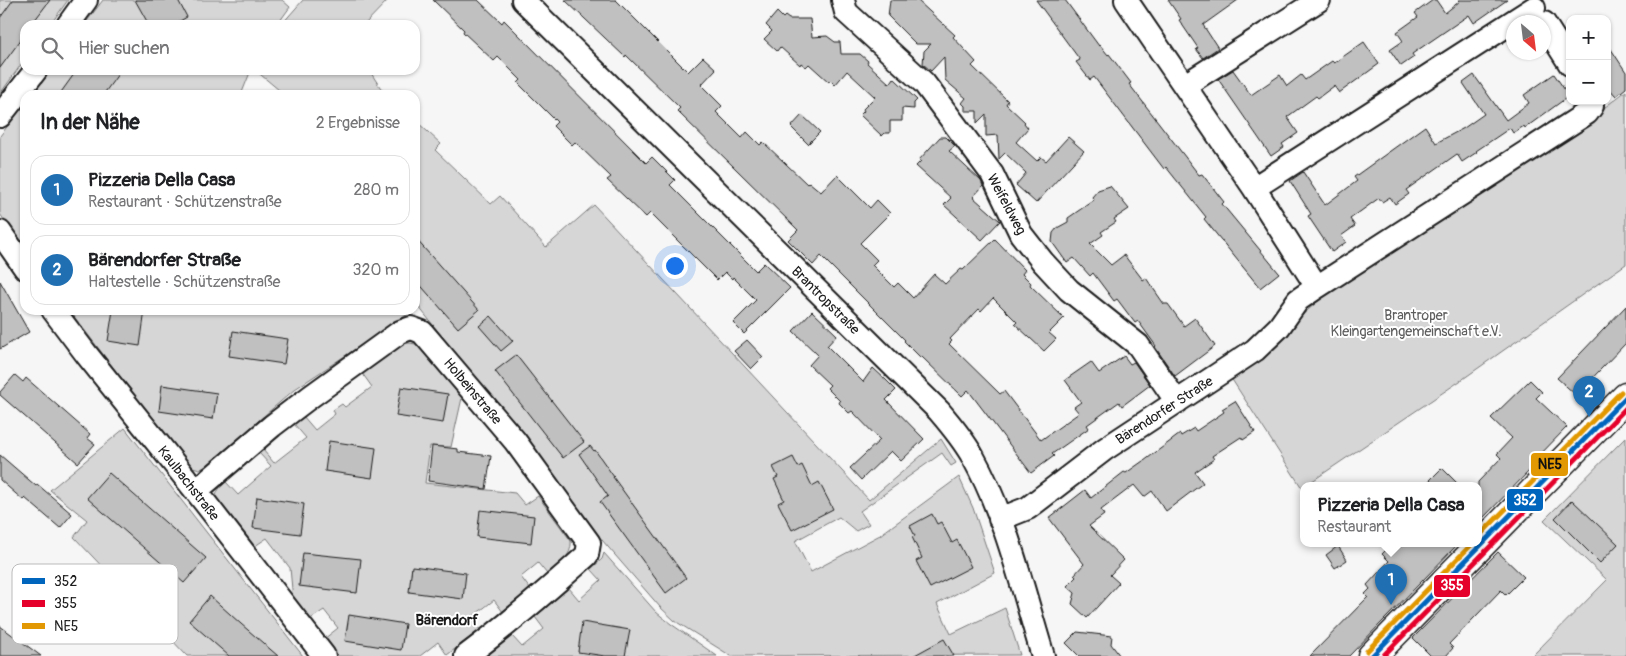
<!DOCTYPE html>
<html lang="de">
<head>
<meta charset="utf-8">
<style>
  :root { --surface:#fff; --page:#f2f2f2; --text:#202124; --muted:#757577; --line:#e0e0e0; --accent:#1f6fb2 }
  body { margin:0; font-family:Pangolin,sans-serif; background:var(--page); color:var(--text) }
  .controls { position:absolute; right:15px; top:15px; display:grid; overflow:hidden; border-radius:10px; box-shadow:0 1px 4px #0004 }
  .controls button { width:45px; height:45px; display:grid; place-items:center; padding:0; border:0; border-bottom:1px solid var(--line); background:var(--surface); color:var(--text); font:25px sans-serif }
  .compass { position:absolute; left:1506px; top:15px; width:45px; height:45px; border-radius:50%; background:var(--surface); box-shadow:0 1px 4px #0004; rotate:152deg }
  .you { position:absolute; left:674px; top:265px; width:18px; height:18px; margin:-12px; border:4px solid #fff; border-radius:50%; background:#1a73e8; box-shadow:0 0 0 8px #1a73e833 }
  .badge { display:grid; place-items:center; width:32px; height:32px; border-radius:50%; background:var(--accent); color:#fff; font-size:16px; font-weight:700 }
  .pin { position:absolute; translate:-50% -41px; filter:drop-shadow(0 1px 2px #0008) }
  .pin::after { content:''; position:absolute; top:26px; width:18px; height:15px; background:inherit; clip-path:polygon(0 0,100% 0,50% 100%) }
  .popup { position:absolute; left:1300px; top:482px; width:182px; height:65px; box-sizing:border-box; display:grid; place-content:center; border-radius:10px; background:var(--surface); filter:drop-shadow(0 1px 4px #0005); font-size:16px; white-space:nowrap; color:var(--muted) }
  .popup b { font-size:19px; color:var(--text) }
  .popup::after { content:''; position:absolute; left:50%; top:100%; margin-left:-10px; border:10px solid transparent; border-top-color:var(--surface) }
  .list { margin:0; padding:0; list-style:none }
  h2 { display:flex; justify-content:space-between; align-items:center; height:65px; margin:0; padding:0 20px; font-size:21px }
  h2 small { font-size:16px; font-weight:400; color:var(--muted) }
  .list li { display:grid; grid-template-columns:32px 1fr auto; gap:15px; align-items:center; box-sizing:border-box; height:70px; margin:0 10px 10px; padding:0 10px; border:1px solid var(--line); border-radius:15px }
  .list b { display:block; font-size:19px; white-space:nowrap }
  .list p { margin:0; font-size:16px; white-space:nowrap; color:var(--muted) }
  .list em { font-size:16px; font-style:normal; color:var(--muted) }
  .icon { flex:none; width:28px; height:28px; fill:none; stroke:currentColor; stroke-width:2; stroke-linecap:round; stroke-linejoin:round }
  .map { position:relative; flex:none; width:1626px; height:656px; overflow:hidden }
  .search { position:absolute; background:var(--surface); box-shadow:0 1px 4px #0004; left:20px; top:20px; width:400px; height:55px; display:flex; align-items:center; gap:12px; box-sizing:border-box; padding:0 18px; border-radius:15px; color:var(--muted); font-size:19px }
  .panel { position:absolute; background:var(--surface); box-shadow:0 1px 4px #0004; left:20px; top:90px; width:400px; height:225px; border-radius:15px }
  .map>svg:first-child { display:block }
  .green { fill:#d6d6d6; stroke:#797979 }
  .building { fill:#c0c0c0; stroke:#1c1c1c }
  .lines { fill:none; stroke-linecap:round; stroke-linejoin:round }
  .street-casing { stroke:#1c1c1c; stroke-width:26 }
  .secondary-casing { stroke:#1c1c1c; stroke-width:31 }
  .street { stroke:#fff; stroke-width:22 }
  .secondary { stroke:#fff; stroke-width:28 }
  .bus-1-casing { stroke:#fff; stroke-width:9 }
  .bus-2-casing { stroke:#fff; stroke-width:9 }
  .bus-3-casing { stroke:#fff; stroke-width:9 }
  .bus-1 { stroke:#0065bd; stroke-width:5 }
  .bus-2 { stroke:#e4002b; stroke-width:5 }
  .bus-3 { stroke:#e19803; stroke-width:5 }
  .labels { text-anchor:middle; stroke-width:4; stroke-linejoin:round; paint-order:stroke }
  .street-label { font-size:14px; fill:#1c1c1c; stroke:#fff }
  .park-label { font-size:14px; fill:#5d5d5d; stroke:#fff }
  .neighbourhood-label { font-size:15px; font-weight:bold; fill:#1c1c1c; stroke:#fff }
  .key { fill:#fff; stroke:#bbb; stroke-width:1 }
  .key-label { font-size:14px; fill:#1c1c1c }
  .line-badge { stroke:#fff; stroke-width:2 }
  .badge-label { font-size:14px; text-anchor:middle; font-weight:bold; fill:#fff }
  .pale-badge-label { font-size:14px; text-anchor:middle; font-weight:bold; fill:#111 }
</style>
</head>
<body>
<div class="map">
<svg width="1626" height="656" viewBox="0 0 1626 656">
  <rect width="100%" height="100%" fill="#f6f6f6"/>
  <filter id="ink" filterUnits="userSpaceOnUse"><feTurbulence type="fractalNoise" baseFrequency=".02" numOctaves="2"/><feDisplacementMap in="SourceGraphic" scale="10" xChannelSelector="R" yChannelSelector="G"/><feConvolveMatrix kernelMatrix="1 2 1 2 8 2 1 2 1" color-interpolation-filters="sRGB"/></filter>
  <g filter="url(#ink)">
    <path class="green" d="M0,0H68L50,25H25V59L0,94Z
      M103,0H282L290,7L277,25H84Z
      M303,0H388L364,25H281Z
      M50,70H251L241,95H31Z
      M255,70H369L382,90L388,95H285Z
      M1626,91V264L1460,381L1302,488L1231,378L1325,295L1600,111Z
      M25,103V251L0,214V136Z
      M415,120L441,144L435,150L491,204L500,196L546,247L594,205L869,500L941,439L956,463L951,466L942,453L860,511L869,524L856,531L839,517L795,541L811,572L880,535L959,477L973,508L995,573L937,604L951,634L1005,608L1020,655L731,656L675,621L660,607L602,540L415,302Z
      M69,310H414L295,389L205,467L200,469L189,466Z
      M409,343L416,344L422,349L462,398L451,447L430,446L425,483L515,493L525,505L538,496L571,541C572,557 559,564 547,574L538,563L521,577L530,589L503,612L494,600L471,618L480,630L447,655L438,642L420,656H337L324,639L338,628L324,610L309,620L293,600L290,568L267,538L252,548L216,499C216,491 220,487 226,482L238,495L271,466L259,453L263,450L274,463L306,438L294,424L303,416L315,430L335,414L333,410L342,404L345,407L372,387L362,373L403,344Z
      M125,428L303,656H187L74,537L87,520L50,490Z
      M1626,437V656H1532L1607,580L1544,520Z
      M604,553L656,612L671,624L717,656H485L512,636L522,647L544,629L535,617L569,588L579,600L601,580L591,569L602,559Z"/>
    <path class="building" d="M13,0H50L31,25H25V34L0,68V18Z
      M135,0H178L187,17L173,25H149Z
      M433,0H478L502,23L504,20L646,163L652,157L675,180L670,185L756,271L764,263L790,288L744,334L733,323L756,300L733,277L732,279L725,272L717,280L650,213L646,217L607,180L611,177L575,142L572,145L553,126L557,122L518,83L521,80L498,57L494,61L463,32L464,30Z
      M565,0H616L688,72L703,57L716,69L701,85L722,106L716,112L742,138L747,132L760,145L763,142L807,184L809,182L821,192L837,175L870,208L877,200L890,213L860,243L877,260L872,265L894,287L898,283L913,298L934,274L945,284L961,269L963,270L995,239L1025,270L1022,274L1031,283L1030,285L1064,318L1049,333L1056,339L1044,351L1015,324L1017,322L993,298L981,311L979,309L950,339L952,341L949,344L1000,394L1004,391L1041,440L1079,413L1074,407L1081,402L1065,380L1091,362L1099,373L1124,356L1130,364L1134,362L1150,385L1122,406L1119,402L1087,425L1089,428L1052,454L1054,456L1031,473L968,390L962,396L922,357L921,358L904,341L905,340L821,256L813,265L788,240L798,230L677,111L680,108L626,55L625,57Z
      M890,0H917L955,35L953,37L976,62L972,66L1008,101L1006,104L1025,122L1024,123L1028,128L1016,142L1037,161L1041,157L1046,161L1068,137L1084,151L1036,203L1016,185L1026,173L1005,153L999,159L998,135L986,136V114L977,123V111H965V106L962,103L966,98L945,80L944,57L931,71L923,64L924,51L931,44H916L888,16Z
      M1036,0H1065L1099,46L1100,45L1108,55L1109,54L1131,83L1129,84L1199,175L1202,174L1224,202L1222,204L1279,273L1260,288L1204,219L1206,217L1166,167L1164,169L1094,77L1090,80L1076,62L1080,60Z
      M1168,0H1238L1203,25L1218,48L1203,58L1196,49L1198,48L1179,20L1181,19Z
      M1433,0H1436L1445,13L1460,1L1459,0H1507L1474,23L1469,15L1412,54L1414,57L1401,66L1390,50L1403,41L1397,32L1418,17L1415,13Z
      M777,12L783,18L785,16L789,19H810L812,37L827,36L835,42H840L841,54H860L868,61L867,63L890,84L894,78L917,100L914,103V109L902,108V121H890V133H885L882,136L860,115L864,111L863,109L875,97L847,71L835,85L830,80L829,82L809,64L806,67L801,63L800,65L780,47L777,51L764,39L772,31L766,25Z
      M1364,42L1379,64L1339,93L1334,86L1318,98L1316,96L1287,117L1298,133L1282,144L1284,147L1271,156L1218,79L1233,70L1251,95L1280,75L1287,86L1301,75L1305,80L1332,61L1334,63Z
      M1607,43L1626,72V88L1616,96L1607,86Z
      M77,70H121L103,95H59Z
      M1554,74L1569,96L1525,128L1524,126L1513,133L1510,128L1476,151L1477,152L1462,162L1457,154L1406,190L1409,194L1395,204L1390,197L1382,202L1379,198L1350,219L1355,226L1341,236L1346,242L1332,252L1308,216L1311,214L1290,181L1303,172L1325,205L1357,181L1354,177L1425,126L1436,143L1464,128L1484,114L1463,83L1474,75L1506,120L1529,103L1524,95Z
      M802,115L820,132L808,144L791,127Z
      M940,137H946L955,146L949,151L981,181L983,186L973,197L1000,221L982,240L944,205L951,198L916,166L921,161L919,160Z
      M1110,186L1129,209L1114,219L1116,222L1101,232L1103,235L1090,244L1111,265L1124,255L1143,280L1146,278L1164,304H1168L1184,326L1195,318L1215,346L1175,376L1155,347L1156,346L1138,321L1135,323L1117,299L1114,301L1093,273L1090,276L1074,258L1067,263L1052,242L1053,233L1057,228L1068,222V218L1094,200L1092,197L1098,190Z
      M415,238L479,310L458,328L415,279Z
      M0,281L29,332L0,349Z
      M1626,306V343L1576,395L1557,378Z
      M113,310H145L140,346L108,341Z
      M812,311L837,335L827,346L863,382L873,368L886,380L896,390L886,400L924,439L901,461L891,451L861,480L850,468L880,440L852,411L849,413L839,403L840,401L827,388L830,385L809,365L818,355L793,331Z
      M491,316L513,341L501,351L479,326Z
      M233,331L288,339L284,364L229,356Z
      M747,340L763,357L751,369L734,351Z
      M516,355L584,442L563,458L495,371Z
      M15,375L23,382L26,378L90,434L87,438L95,444L78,463L0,395V392Z
      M1530,380L1542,392L1536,398L1567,427L1534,461L1537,463L1478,523V482L1501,458L1497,454L1512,438L1491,418Z
      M162,385L217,393L213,419L159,411Z
      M401,387L448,394L443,423L396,416Z
      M1235,401L1255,432L1243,440L1241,437L1212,456L1214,459L1195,472L1203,483L1166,511L1152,491L1144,497L1134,485L1101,510L1104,515L1089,526L1124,560L1110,575L1119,583L1087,618L1072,604L1075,593L1067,586L1076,577L1074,575L1084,564L1049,518L1085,490L1091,498L1124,472L1126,473L1143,461H1144L1180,434L1181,436L1194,428L1196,431L1224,412L1222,409Z
      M329,441L376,448L372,478L325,471Z
      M432,446L458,449V452L491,456L486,489L428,481Z
      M590,446L594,451L595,450L614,477H613L686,578L666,593L600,502L608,496L579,454Z
      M0,455L36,486L37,484L72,514L60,528L25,498L23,500L0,480Z
      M793,457L798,467L802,465L812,486L819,482L833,509L792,530L778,503L784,500L774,479L778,477L773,467Z
      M1442,468L1460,486H1424Z
      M109,473L206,558L184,583L87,498Z
      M257,497L304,504L300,534L253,528Z
      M1572,500L1618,544L1600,563L1555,518Z
      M480,510L534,516L531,543L477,537Z
      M932,514L937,524L941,522L952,543L957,540L971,567L930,588L916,561L922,558L912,537L915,536L910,526Z
      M1392,544H1458L1349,656H1310L1368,597L1365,594L1370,589L1367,585L1389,561L1382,554Z
      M1338,546L1347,560L1335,568L1326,555Z
      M1498,552L1524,577L1506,595L1501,590L1449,644L1453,648L1446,656H1431L1413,638Z
      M303,553L361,559L357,593L299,586Z
      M412,566L466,573L463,599L409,592Z
      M210,596L241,624L278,656H229L189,621Z
      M349,615L405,624L401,650L345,641Z
      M582,622L630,630L625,656H605L578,652Z
      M0,626L22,642L41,656H0Z
      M1077,632L1112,636L1111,644L1120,656H1079L1066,643Z
      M944,639L954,656H913Z"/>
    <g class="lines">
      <g class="street-casing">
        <path id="street" d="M523,0L939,411C951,425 964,441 973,457C1006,516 1023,591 1043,656
          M843,0L846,12L924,83L992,174L1021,234L1043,262L1069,290L1138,345L1177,402
          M1544,23L1570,64
          M68,25L86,0
          M1185,85L1319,0
          M0,116L36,70
          M1254,188L1534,8
          M0,232L25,268
          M1317,287L1587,113L1592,106V101
          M53,310L87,355L196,491L324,656
          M196,491L272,426L310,397L400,332L411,328L422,332L515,441L589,543L587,555C548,590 508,625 466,656
          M1000,519L1028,508L1105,449L1255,350L1279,327L1298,300L1317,287L1254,188L1126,0"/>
      </g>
      <g class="secondary-casing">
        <path id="secondary" d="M1372,656L1626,397"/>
      </g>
      <use href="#street" class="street"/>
      <use href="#secondary" class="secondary"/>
      <g class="bus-1-casing">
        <path id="bus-1" d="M1372,656L1626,397"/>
      </g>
      <g class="bus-2-casing">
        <path id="bus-2" d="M1383,656L1626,408"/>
      </g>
      <g class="bus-3-casing">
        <path id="bus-3" d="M1478,537L1621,392
          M1367,651L1472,544"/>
      </g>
      <use href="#bus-1" class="bus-1"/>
      <use href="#bus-2" class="bus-2"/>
      <use href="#bus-3" class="bus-3"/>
    </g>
  </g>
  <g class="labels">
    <g class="street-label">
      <text transform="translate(1007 204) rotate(62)" y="5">Weifeldweg</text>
      <text transform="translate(826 300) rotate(45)" y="5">Brantropstraße</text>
      <text transform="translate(473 391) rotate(50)" y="5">Holbeinstraße</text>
      <text transform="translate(1164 410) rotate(-33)" y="5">Bärendorfer Straße</text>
      <text transform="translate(189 483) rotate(52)" y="5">Kaulbachstraße</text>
    </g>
    <g class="park-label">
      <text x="1416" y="320">Brantroper<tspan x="1416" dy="16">Kleingartengemeinschaft e.V.</tspan></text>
    </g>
    <g class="neighbourhood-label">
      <text x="447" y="625">Bärendorf</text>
    </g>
  </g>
  <rect x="12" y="564" width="166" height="80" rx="8" class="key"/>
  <rect x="22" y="578" width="23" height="6" fill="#0065bd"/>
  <rect x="22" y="600" width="23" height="7" fill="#e4002b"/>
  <rect x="22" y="623" width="23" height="6" fill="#e19803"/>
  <g class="key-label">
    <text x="54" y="586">352</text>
    <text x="54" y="608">355</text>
    <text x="54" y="631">NE5</text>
  </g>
  <g class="line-badge">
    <rect x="1530" y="452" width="39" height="25" rx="5" fill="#e19803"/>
    <rect x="1506" y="488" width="38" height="24" rx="5" fill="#0065bd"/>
    <rect x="1433" y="574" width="38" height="24" rx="5" fill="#e4002b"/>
  </g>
  <g class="badge-label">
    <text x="1525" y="505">352</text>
    <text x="1452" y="590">355</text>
  </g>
  <g class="pale-badge-label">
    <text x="1550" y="469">NE5</text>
  </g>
</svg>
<div class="controls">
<button>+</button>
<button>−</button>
</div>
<svg class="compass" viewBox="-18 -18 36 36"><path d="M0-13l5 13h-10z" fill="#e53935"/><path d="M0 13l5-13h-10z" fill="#757577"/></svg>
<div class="you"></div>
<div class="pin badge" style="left:1391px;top:605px">1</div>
<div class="popup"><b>Pizzeria Della Casa</b>Restaurant</div>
<div class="pin badge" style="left:1589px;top:417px">2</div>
<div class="search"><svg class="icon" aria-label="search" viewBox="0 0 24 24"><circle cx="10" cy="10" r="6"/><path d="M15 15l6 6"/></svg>Hier suchen</div>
<section class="panel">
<h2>In der Nähe<small>2 Ergebnisse</small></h2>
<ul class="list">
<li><span class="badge">1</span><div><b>Pizzeria Della Casa</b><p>Restaurant · Schützenstraße</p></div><em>280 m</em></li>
<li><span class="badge">2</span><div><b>Bärendorfer Straße</b><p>Haltestelle · Schützenstraße</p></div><em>320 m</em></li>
</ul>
</section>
</div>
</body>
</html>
